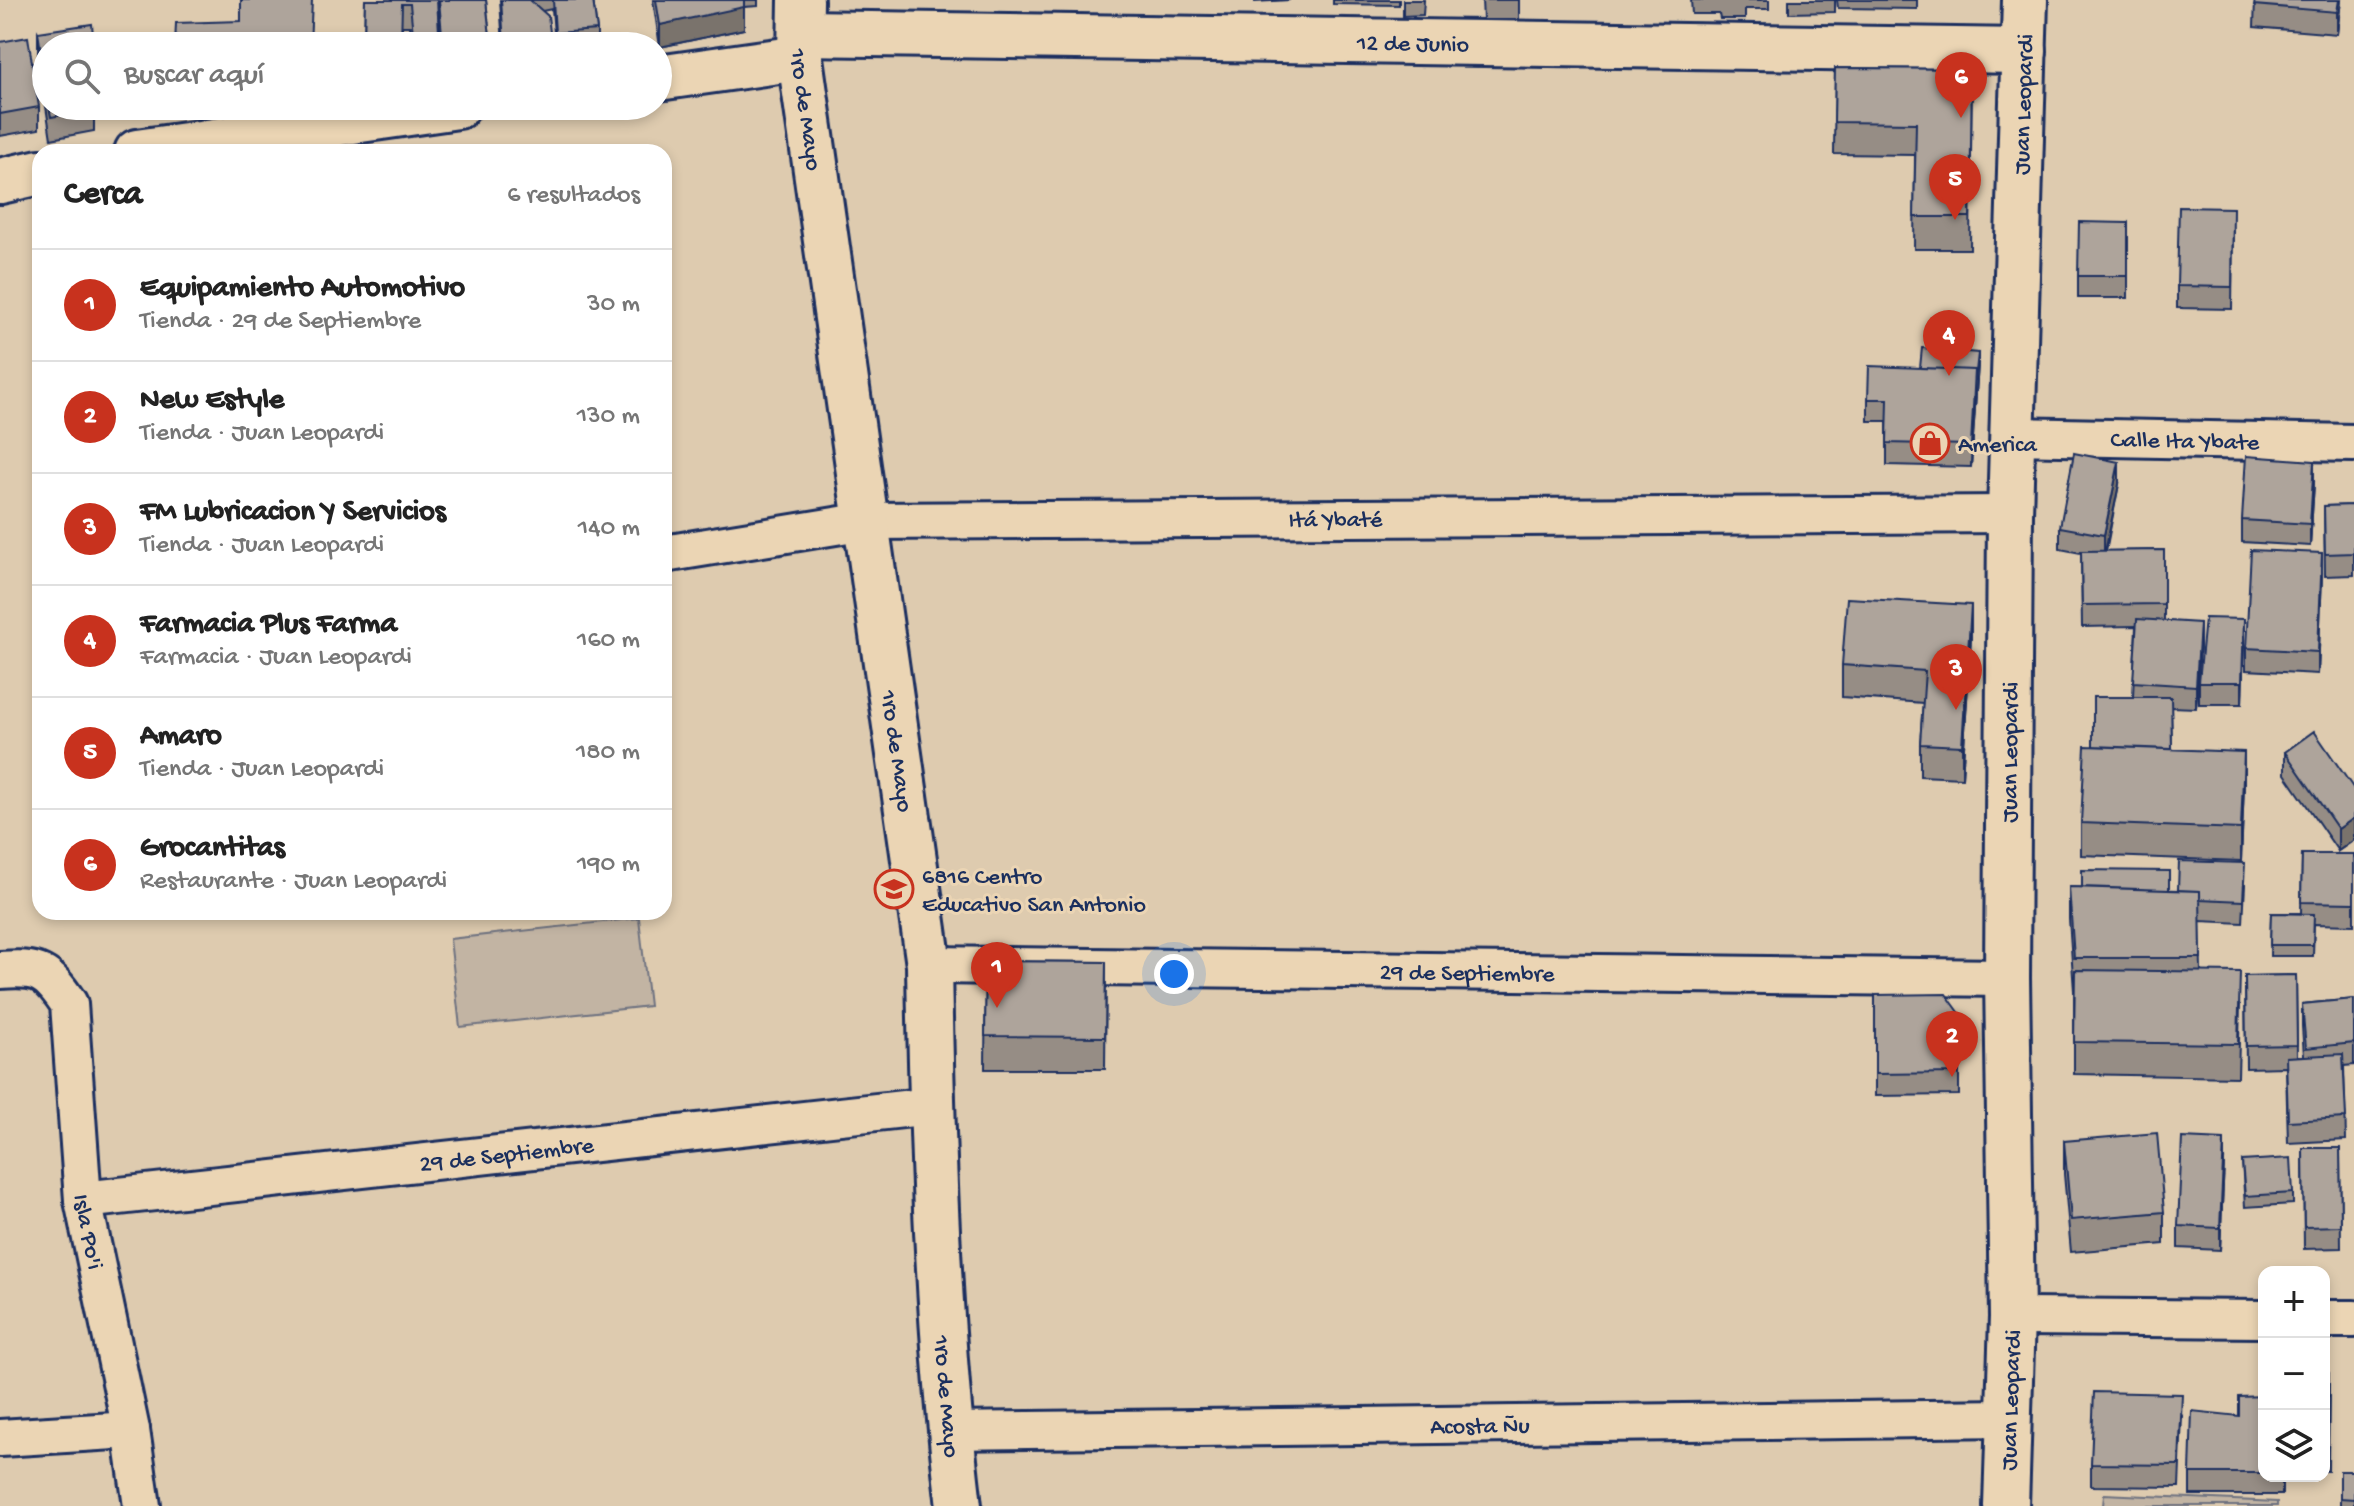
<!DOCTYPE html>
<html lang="es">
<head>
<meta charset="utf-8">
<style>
  :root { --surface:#fff; --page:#f6f6f6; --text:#222; --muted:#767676; --line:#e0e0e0; --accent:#c8321e }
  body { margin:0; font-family:"Gochi Hand",sans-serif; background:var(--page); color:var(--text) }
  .controls { position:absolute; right:24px; bottom:24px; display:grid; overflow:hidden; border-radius:16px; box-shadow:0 4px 12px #0003 }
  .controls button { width:72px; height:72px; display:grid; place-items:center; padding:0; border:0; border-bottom:2px solid var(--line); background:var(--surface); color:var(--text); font:40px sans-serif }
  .you { position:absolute; left:1174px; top:974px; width:28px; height:28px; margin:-20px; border:6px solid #fff; border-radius:50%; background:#1a73e8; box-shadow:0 0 0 12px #1a73e833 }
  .badge { display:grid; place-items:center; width:52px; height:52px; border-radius:50%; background:var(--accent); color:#fff; font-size:26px; font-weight:700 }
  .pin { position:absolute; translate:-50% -66px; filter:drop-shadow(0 2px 4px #0008) }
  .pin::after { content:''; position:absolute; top:42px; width:28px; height:24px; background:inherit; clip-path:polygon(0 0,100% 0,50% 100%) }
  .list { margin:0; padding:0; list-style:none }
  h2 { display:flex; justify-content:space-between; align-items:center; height:104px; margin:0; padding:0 32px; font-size:34px }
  h2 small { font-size:26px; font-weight:400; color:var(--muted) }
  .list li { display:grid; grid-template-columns:52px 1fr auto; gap:24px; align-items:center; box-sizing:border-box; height:112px; padding:0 32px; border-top:2px solid var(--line) }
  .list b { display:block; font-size:30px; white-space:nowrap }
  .list p { margin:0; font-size:26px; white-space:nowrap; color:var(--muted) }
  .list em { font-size:26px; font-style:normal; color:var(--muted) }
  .icon { flex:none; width:44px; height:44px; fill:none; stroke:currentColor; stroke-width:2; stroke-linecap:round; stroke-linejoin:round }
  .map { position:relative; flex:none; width:2354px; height:1506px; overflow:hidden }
  .search { position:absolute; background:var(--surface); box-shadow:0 4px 12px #0003; left:32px; top:32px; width:640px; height:88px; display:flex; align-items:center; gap:20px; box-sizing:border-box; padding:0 28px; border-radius:44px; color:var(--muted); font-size:30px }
  .panel { position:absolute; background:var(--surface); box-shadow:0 4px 12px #0003; left:32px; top:144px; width:640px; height:776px; border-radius:24px }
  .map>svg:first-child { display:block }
  .green { fill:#c2b4a3; stroke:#6e7280; stroke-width:2 }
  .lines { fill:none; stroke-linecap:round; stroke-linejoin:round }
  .street-casing { stroke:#1b2f5e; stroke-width:42 }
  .secondary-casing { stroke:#1b2f5e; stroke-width:50 }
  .street { stroke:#ebd5b4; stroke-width:36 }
  .secondary { stroke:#ebd5b4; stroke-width:44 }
  .wall { fill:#968d85; stroke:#1b2f5e; stroke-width:2 }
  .shaded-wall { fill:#7a736c; stroke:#1b2f5e; stroke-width:2 }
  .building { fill:#aea49b; stroke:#1b2f5e; stroke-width:2 }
  .labels { text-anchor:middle; stroke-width:6; stroke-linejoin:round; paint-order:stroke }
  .street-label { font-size:24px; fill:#1b2f5e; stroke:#ebd5b4 }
  .poi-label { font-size:24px; fill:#1b2f5e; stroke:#ebd5b4; text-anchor:start }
</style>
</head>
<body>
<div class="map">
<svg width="2354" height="1506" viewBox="0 0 2354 1506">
  <rect width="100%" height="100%" fill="#decbaf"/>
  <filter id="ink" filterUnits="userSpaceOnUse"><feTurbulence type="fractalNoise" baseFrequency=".0125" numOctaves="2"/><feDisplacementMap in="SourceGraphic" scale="16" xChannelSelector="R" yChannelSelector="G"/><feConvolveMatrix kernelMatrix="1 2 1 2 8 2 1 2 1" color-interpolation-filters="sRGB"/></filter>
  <g filter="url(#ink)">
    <path class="green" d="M639,918L649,1006L460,1027L450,939Z
      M2104,1494L2277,1502V1506H2103Z"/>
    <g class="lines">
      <g class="street-casing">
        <g id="street">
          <path id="s1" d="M2015,436L2354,443"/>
          <path id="s2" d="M664,554L866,521L2010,514"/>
          <path id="s3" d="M929,965L2007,978"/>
          <path id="s4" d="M0,970C39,967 47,971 69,1004L83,1200L131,1430L142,1506"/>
          <path id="s5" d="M83,1200L931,1106"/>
          <path d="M2012,1317L2264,1319"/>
          <path d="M2324,1319H2354"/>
          <path id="s6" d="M950,1431L2008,1418"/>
          <path d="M0,1438L131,1430"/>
        </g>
      </g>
      <g class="secondary-casing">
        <g id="secondary">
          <path id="s7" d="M801,0L800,58L929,965C932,1145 938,1327 959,1506"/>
          <path id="s8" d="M801,33L2024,51"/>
          <path d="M658,78L800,58"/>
          <path d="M137,152L458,106"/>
          <path d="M0,181L40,172"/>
          <path id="s9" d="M2006,1506L2012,1317L2007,978L2010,514L2025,0"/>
        </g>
      </g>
      <use href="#street" class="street"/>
      <use href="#secondary" class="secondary"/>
    </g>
    <path class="wall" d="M365,0H437L439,46H412L410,26H402V46H364Z
      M438,0H486L491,46H441Z
      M500,0H593L597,30V46H555L552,9L542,11L551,40V46H503Z
      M653,0H758V6L744,7V29L660,47Z
      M1255,0H1290L1255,2Z
      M1333,0H1399V5L1333,4Z
      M1403,0H1424L1423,15L1403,16Z
      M1482,0H1519V20H1483Z
      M1691,0H1769V9H1745V19H1720L1719,14H1692Z
      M1789,0H1835V12L1789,13Z
      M1837,0H1917V9L1838,8Z
      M2255,0H2341L2337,34L2254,27Z
      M38,32L46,46V106H100V112L94,113V131L51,139L38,54Z
      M0,42L39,107V129L0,136Z
      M1835,68L1972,69L1970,249H1914L1915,155L1834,154Z
      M173,106H236V112L173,109Z
      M2128,223V298H2078V276Z
      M2233,230L2232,309L2177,308V286Z
      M1978,364L1971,467L1887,465V421H1868V399L1920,368Z
      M2314,483L2310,546L2242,542V520Z
      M2119,484L2106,551L2164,550V620L2200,645L2196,708L2171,707L2172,749L2244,784L2241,861L2081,855V823L2093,746L2133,697L2136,626L2082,627L2081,553L2060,549V527Z
      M2354,505V575L2325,576L2324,506Z
      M2322,575L2318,674L2246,670V648Z
      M1971,637L1962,778L1920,776V744L1923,703L1842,697V665Z
      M2244,641L2242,704H2199V682Z
      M2285,752L2354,789V840L2338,851L2285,774Z
      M2302,854H2354V925L2314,924L2313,956H2270L2271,913H2301Z
      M2245,885L2243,923L2200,921L2201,972L2240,1005L2238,1077L2074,1074V991L2069,919V887L2178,890Z
      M986,961L1106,962L1105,1069H985Z
      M2296,975L2297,1056H2304L2302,1026V1004L2354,999V1065L2344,1066L2346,1140L2288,1143L2286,1067L2246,1068L2245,976Z
      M1875,995L1959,1012V1095L1875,1096Z
      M2064,1141L2164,1212V1244L2071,1252L2064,1174Z
      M2303,1148H2340L2341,1248L2304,1249Z
      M2242,1161L2293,1193V1204L2245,1207Z
      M2224,1162L2220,1250L2178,1248V1226Z
      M2324,1373H2329L2328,1471H2324Z
      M2264,1396V1476H2282V1495H2190V1473L2239,1416Z
      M2182,1416L2179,1487L2091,1486V1464Z
      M2340,1471H2354V1506H2340Z"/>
    <path class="shaded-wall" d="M744,0V29L660,47V25Z
      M2339,0H2341L2337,34V12Z
      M1978,353V364L1971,467L1975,370Z
      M2314,461V483L2310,546V524Z
      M2119,462V484L2104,557V535Z
      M2322,553V575L2318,674V652Z
      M1971,605V637L1962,778V746Z
      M2244,619V641L2242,704V682Z
      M2200,623V645L2196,708V686Z
      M2244,752V784L2241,861V829Z
      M2354,818V840L2338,851V829Z
      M2224,1140V1162L2220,1250V1228Z"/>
    <path class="building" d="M241,0H312L310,46H241L240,36L239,46H175L176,23L241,21Z
      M365,0H437L439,32L413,34L410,4H402L401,44L364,46Z
      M439,0H486L491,46H443Z
      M501,0H530L548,16L551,40L504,43Z
      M553,0H593L597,30L555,33Z
      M656,0H744V7L660,25Z
      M2255,0H2339L2337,12L2254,5Z
      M92,24L94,46H46V85L38,32Z
      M28,37L39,107L0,114V42Z
      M1835,68L1972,69L1970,217H1914L1916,123L1834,122Z
      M49,106H93L94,109L51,117Z
      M2179,207L2233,208L2232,287L2177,286Z
      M2079,222L2128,223V276H2078Z
      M1922,348L1978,353L1975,381V370L1920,368Z
      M1869,366L1975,370L1971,445L1887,443L1888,399H1868Z
      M2074,453L2119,462L2104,535L2060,527Z
      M2246,456L2314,461L2310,524L2242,520Z
      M2354,505V553L2325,554L2324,506Z
      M2164,550V604L2082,605L2081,551Z
      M2251,550L2322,553L2318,652L2246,648Z
      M1847,598L1971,605L1962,746L1920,744L1925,671L1842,665Z
      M2205,618L2244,619L2242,682H2199Z
      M2137,619L2200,623L2196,686L2133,682Z
      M2093,697H2171L2172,749L2093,746Z
      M2314,731L2354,789V818L2338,829L2285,752Z
      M2085,746L2244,752L2241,829L2081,823Z
      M2302,854H2354V903L2301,902Z
      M2179,861L2245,863L2243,901L2200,899V891L2178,890Z
      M2082,870L2169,871V890L2082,887Z
      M2069,887L2200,891L2201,958H2074Z
      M2271,913L2314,914L2313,945H2270Z
      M986,961L1106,962L1105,1037L985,1036Z
      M2075,970L2240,972L2238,1044L2074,1042Z
      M2296,975L2297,1045L2246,1046L2245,976Z
      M1946,994L1959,1012V1073L1875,1074V995Z
      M2354,999V1043L2306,1048L2302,1004Z
      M2343,1054L2346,1118L2288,1121L2286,1057Z
      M2157,1133L2164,1212L2071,1220L2064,1141Z
      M2182,1138L2224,1140L2220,1228L2178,1226Z
      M2303,1148H2340L2341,1226L2304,1227Z
      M2291,1158L2293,1193L2245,1196L2242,1161Z
      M2324,1373H2329L2328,1449H2324Z
      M2094,1392L2182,1394L2179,1465L2091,1464Z
      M2264,1396V1473H2190L2192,1411L2239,1416V1397Z
      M2340,1471H2354V1499L2340,1498Z"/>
  </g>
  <defs>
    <g id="shop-ring" transform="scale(2)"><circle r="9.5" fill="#ebd5b4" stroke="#c8321e" stroke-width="1.5"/><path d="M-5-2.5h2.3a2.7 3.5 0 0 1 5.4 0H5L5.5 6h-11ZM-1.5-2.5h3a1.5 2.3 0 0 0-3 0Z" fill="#c8321e"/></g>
    <g id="school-ring" transform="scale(2)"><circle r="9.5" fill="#ebd5b4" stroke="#c8321e" stroke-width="1.5"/><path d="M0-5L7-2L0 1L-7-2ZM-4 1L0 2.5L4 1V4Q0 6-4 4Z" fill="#c8321e"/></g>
  </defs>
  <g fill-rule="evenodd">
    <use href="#shop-ring" x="1930" y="443"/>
    <use href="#school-ring" x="894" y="889"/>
  </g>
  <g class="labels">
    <g class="street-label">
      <text dy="8" stroke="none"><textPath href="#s8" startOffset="612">12 de Junio</textPath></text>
      <text dy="8" stroke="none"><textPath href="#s9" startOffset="1402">Juan Leopardi</textPath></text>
      <text dy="8" stroke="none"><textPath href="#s7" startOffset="110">1ro de Mayo</textPath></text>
      <text dy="8" stroke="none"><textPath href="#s1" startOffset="170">Calle Ita Ybate</textPath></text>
      <text dy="8" stroke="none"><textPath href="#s2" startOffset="674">Itá Ybaté</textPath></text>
      <text dy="8" stroke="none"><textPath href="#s7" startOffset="758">1ro de Mayo</textPath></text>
      <text dy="8" stroke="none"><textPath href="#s9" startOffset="754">Juan Leopardi</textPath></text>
      <text dy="8" stroke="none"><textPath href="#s3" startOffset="538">29 de Septiembre</textPath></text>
      <text dy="8" stroke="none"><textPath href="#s5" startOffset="426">29 de Septiembre</textPath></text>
      <text dy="8" stroke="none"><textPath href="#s4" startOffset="312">Isla Po'i</textPath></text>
      <text dy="8" stroke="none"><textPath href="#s7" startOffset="1406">1ro de Mayo</textPath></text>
      <text dy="8" stroke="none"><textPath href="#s9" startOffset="106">Juan Leopardi</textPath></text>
      <text dy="8" stroke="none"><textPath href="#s6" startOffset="530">Acosta Ñu</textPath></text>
    </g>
    <g class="poi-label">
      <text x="1958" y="451">America</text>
      <text x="922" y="883">6816 Centro<tspan x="922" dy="28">Educativo San Antonio</tspan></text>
    </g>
  </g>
</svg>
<div class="controls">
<button>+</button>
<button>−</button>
<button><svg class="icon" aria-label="layers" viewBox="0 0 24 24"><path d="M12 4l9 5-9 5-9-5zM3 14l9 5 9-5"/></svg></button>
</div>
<div class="you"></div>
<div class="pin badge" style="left:997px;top:1008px">1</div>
<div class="pin badge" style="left:1952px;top:1077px">2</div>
<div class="pin badge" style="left:1956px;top:710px">3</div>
<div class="pin badge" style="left:1949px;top:376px">4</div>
<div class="pin badge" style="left:1955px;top:220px">5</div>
<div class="pin badge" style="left:1961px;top:118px">6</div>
<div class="search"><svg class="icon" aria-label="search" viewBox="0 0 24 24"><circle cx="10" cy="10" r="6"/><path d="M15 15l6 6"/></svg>Buscar aquí</div>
<section class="panel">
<h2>Cerca<small>6 resultados</small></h2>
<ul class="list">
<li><span class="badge">1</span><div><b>Equipamiento Automotivo</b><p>Tienda · 29 de Septiembre</p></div><em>30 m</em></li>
<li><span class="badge">2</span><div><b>New Estyle</b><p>Tienda · Juan Leopardi</p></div><em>130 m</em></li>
<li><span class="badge">3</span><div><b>FM Lubricacion Y Servicios</b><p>Tienda · Juan Leopardi</p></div><em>140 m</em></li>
<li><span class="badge">4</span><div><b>Farmacia Plus Farma</b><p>Farmacia · Juan Leopardi</p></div><em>160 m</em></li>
<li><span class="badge">5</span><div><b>Amaro</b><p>Tienda · Juan Leopardi</p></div><em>180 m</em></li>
<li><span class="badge">6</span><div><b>Grocantitas</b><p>Restaurante · Juan Leopardi</p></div><em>190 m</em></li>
</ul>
</section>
</div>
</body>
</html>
